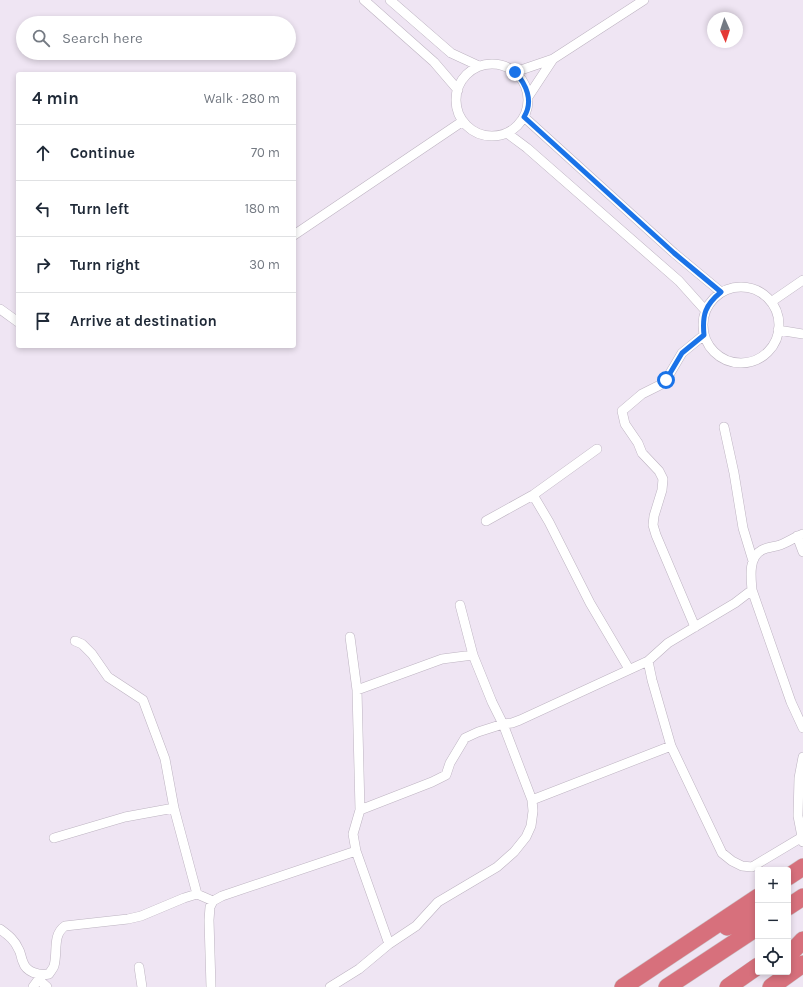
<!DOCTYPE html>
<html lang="en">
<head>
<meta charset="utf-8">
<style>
  :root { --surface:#fff; --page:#f2f2f3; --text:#1f2937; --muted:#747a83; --line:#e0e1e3 }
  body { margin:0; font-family:Karla,sans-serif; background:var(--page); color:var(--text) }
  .controls { position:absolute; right:12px; bottom:12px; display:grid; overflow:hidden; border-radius:4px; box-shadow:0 2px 6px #0003 }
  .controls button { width:36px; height:36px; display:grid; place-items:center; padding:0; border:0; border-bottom:1px solid var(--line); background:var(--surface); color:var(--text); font:20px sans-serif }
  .compass { position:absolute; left:707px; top:12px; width:36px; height:36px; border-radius:50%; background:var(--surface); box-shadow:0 2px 6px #0003; rotate:177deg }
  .stop { position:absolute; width:12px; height:12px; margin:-9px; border:3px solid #1a73e8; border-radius:50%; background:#fff }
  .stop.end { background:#1a73e8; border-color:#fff; box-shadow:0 1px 4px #0008 }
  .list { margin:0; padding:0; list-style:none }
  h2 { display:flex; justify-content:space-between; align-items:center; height:52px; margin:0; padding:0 16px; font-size:17px }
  h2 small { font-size:13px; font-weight:400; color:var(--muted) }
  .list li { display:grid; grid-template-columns:26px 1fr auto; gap:12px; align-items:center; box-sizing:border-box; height:56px; padding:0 16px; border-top:1px solid var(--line) }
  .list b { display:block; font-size:15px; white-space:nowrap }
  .list em { font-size:13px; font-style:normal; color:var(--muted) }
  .icon { flex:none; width:22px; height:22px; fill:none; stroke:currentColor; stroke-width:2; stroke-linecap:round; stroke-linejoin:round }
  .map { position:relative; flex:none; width:803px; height:987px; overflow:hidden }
  .search { position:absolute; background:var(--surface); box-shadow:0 2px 6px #0003; left:16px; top:16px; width:280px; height:44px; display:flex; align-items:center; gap:10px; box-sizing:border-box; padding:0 14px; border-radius:22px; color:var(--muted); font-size:15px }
  .panel { position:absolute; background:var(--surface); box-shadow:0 2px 6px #0003; left:16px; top:72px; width:280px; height:276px; border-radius:4px }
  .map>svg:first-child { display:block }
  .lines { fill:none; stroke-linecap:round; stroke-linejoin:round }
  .street-casing { stroke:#bdb3c1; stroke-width:10 }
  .highway-casing { stroke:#cac9cb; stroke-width:18 }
  .street { stroke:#fff; stroke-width:9 }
  .highway { stroke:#d7707c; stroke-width:17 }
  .route { stroke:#1a73e8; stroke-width:5 }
</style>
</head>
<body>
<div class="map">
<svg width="803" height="987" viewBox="0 0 803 987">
  <rect width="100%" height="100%" fill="#efe5f3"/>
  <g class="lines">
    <g class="street-casing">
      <path id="street" d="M364,0L434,62L458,90
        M390,0L451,53L479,66
        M456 100a36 36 0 1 1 72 0a36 36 0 1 1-72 0Z
        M515,72L553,59L644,0
        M528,97L553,59
        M524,117L674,253L721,292
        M507,133L527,148L679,281L705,310
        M294,235L463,121
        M703 325a38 38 0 1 1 76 0a38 38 0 1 1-76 0Z
        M771,302L803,280
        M0,309L18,322
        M778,330L803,334
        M724,427L734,473L743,528L753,561
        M533,495L549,522L590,603L629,669
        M486,521L533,495L597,449
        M803,534C795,537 788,542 780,545C774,547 767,547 762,550C748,557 751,578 752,590L791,702L803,728
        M797,536L803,552
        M460,605L473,655L492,702L503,724L532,800
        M695,627L656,535L653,525L654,516L662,490L663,479L659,471L642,453L638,443L625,424L622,411L642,394L660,385L666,380L682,353L704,335
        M350,637L357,690L360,810L353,834L356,851L389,944
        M75,641L82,644L92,654L108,677L143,700L165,759L174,808L197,894
        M648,661L652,680L671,746L722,853L732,861L742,866L752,867L802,837
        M357,690L442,659L473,655
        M360,810L432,782L446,775L450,763L465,738L478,732L503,724L512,723L520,720L648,661L668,643L735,603L752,590
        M54,838L125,817L174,808
        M803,842L798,816L799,778L803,757
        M0,929C8,935 15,940 19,950C21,953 21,958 23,962C26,972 39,976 49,974C50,972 53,969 54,966C58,952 52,935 65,926L128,919L141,916L184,898L197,894L213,901
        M139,967L142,987
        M39,980L47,987
        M33,987L41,976
        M211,987L209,920L210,907L213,901L222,896L356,851
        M330,987L359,969L389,944L416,926L438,902L497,867L514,852L526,837L531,826L533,811L532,800L671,746"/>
    </g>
    <g class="highway-casing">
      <path id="highway" d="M788,877L803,867
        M788,907L803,897
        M727,927L758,914
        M788,956L803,940
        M623,987L758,897
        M667,987L758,927
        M728,987L758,966
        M771,987L803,964"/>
    </g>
    <use href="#street" class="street"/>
    <use href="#highway" class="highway"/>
  </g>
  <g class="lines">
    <path class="route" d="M515,72C526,84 534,101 524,117L674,253L721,292C705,305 702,315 704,335L682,353L666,380"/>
  </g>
</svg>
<div class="controls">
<button>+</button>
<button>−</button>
<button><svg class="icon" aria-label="locate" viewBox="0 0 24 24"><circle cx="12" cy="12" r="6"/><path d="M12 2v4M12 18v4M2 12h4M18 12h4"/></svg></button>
</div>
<svg class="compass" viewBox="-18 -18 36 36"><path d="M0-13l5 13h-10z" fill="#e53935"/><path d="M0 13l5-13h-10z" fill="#747a83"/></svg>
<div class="stop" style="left:666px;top:380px"></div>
<div class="stop end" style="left:515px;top:72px"></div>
<div class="search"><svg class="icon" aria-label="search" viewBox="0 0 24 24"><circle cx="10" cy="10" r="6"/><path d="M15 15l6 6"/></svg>Search here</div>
<section class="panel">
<h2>4 min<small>Walk · 280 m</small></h2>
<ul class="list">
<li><svg class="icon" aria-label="ahead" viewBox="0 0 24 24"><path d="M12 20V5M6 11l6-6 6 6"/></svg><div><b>Continue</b></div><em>70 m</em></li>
<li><svg class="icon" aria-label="left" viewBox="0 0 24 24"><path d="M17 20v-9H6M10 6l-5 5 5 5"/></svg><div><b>Turn left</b></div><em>180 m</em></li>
<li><svg class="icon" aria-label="right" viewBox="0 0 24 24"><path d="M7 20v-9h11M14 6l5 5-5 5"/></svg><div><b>Turn right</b></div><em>30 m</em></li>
<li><svg class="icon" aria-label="arrive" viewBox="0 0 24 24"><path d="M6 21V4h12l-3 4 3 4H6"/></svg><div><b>Arrive at destination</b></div></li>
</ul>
</section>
</div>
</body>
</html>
